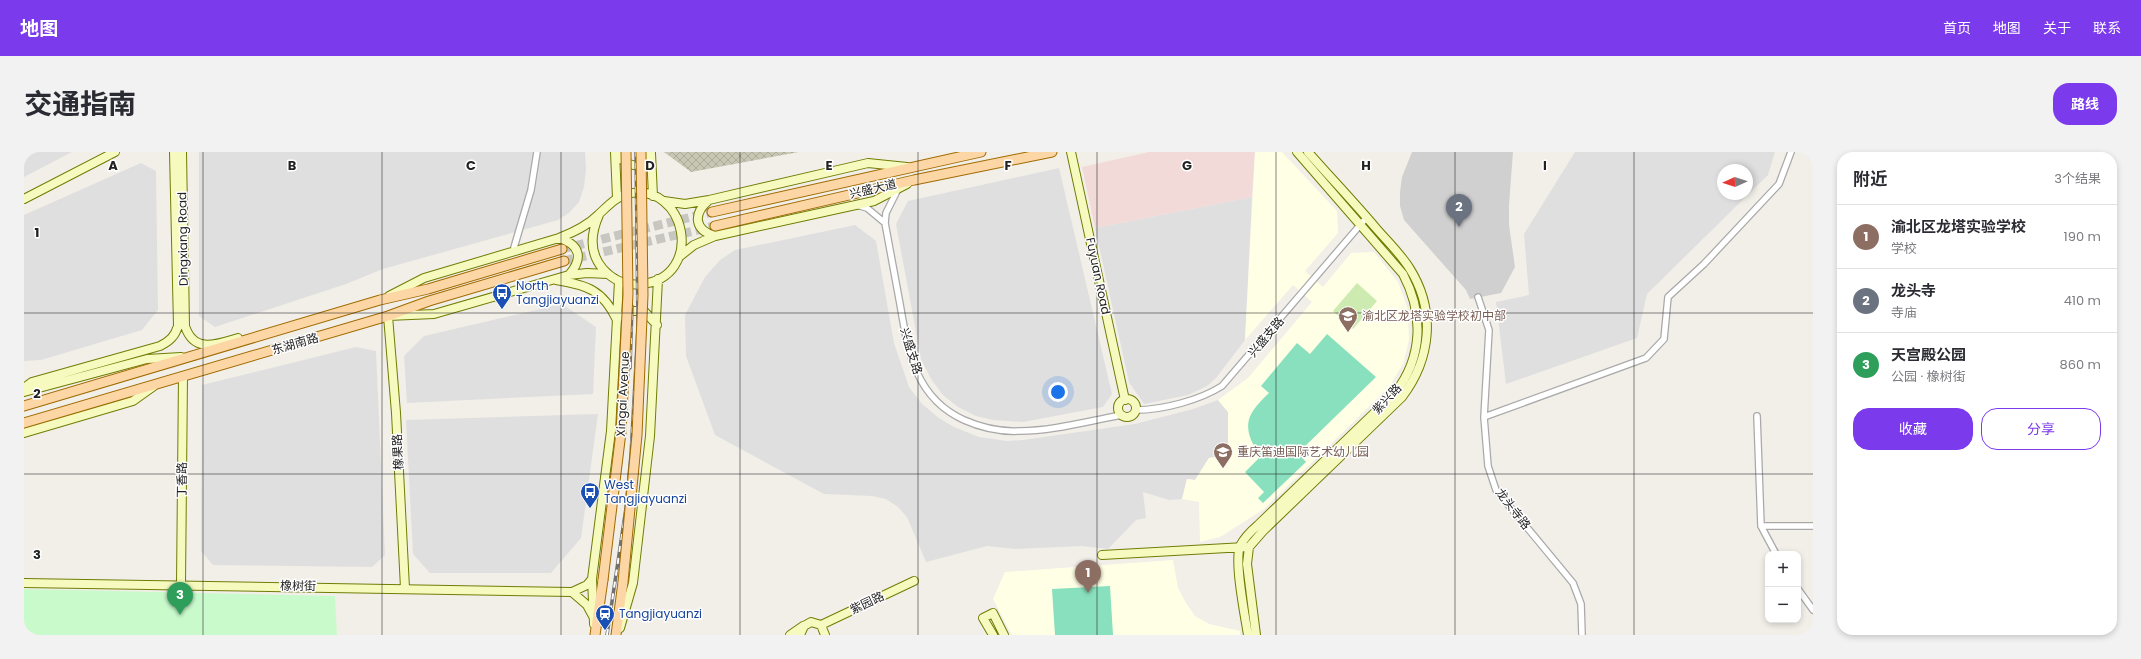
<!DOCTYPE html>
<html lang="zh">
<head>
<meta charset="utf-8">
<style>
  :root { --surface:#fff; --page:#f2f2f3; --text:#2b2b33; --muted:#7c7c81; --line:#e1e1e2; --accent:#7c3aed }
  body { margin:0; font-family:Poppins,"Noto Sans SC",sans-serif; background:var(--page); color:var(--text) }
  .controls { position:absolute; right:12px; bottom:12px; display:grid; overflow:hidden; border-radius:8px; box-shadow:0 2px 6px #0003 }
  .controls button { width:36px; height:36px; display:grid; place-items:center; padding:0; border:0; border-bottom:1px solid var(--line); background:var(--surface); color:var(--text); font:20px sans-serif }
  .compass { position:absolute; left:1693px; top:12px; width:36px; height:36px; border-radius:50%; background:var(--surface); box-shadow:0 2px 6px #0003; rotate:267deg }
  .you { position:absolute; left:1034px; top:240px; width:14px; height:14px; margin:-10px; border:3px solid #fff; border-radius:50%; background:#1a73e8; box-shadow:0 0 0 6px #1a73e833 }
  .badge { display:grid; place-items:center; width:26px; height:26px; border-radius:50%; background:var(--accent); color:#fff; font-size:13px; font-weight:700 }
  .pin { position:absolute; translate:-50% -33px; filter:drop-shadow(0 1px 2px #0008) }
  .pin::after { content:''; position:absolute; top:21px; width:14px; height:12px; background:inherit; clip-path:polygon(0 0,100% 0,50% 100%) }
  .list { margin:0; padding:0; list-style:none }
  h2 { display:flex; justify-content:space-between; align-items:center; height:52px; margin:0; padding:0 16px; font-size:17px }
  h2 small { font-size:13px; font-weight:400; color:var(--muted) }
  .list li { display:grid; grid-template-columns:26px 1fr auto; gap:12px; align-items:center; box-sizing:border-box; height:64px; padding:0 16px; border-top:1px solid var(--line) }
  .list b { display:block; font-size:15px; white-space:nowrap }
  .list p { margin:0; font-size:13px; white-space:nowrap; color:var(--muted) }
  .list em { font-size:13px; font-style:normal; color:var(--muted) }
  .actions { display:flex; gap:8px; padding:12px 16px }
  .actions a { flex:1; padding:9px 0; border:1px solid var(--accent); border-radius:16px; text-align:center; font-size:14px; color:var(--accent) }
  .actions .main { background:var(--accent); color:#fff }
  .map { position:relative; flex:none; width:1789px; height:483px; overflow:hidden; border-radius:16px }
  header { display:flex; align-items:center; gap:24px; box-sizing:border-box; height:56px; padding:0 20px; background:var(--accent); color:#fff }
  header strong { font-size:19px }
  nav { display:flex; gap:22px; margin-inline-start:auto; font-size:14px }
  .intro { display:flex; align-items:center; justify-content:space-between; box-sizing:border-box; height:96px; padding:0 24px }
  h1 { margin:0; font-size:28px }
  .button { padding:10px 18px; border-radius:16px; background:var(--accent); color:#fff; font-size:14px; font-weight:700 }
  main { display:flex; gap:24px; padding:0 24px }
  aside { flex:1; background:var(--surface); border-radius:16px; box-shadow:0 2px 6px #0003 }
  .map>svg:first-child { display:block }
  .residential { fill:#e0dfdf; fill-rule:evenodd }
  .commercial { fill:#f2dad9 }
  .education { fill:#ffffe5 }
  .religious { fill:#d0d0d0 }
  .construction { fill:url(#construction-cross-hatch) }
  .park { fill:#c8facc }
  .garden { fill:#cdebb0 }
  .pitch { fill:#88e0be }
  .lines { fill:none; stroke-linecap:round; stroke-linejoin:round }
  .primary-tunnel { stroke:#c8c6c1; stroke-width:9; stroke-dasharray:9 4.5; stroke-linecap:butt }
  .street-casing { stroke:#a9a9a9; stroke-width:8 }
  .secondary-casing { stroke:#707d05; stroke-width:10 }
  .primary-casing { stroke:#a06b00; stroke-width:11 }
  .street { stroke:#fff; stroke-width:5.5 }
  .secondary { stroke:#f7fabf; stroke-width:8 }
  .primary { stroke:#fcd6a4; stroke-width:9 }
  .rail-casing { stroke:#707070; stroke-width:3.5 }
  .rail { stroke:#fff; stroke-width:2; stroke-dasharray:6; stroke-linecap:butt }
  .primary-bridge-casing { stroke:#a06b00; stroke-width:11; stroke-linecap:butt }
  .primary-bridge { stroke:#fcd6a4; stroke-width:9 }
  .grid { fill:none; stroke:#222; stroke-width:1; stroke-opacity:0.55 }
  .labels { text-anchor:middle; stroke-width:3; stroke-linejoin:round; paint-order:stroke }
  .street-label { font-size:12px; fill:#222; stroke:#fff }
  .transit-label { font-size:12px; fill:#164399; stroke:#fff; text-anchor:start }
  .education-label { font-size:12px; fill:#785e54; stroke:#fff; text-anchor:start }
  .grid-label { font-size:13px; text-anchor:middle; font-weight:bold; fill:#222; stroke:#fff; stroke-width:3; stroke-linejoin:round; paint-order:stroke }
</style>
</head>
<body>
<header>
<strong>地图</strong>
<nav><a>首页</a><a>地图</a><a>关于</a><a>联系</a></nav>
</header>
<div class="intro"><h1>交通指南</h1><a class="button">路线</a></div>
<main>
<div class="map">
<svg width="1789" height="483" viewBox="0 0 1789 483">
  <defs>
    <pattern id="construction-cross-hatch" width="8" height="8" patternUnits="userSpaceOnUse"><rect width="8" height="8" fill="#c7c7b4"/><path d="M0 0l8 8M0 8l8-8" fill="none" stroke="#abab9a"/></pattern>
  </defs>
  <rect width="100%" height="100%" fill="#f2efe9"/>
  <path class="residential" d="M0,0H48L0,25Z
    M175,0H561L562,17L560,35L555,50L545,61L534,68L359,117L322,132L191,175L175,164Z
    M1551,0H1751L1744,23L1623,142L1613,186L1482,232L1472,150L1505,143L1500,82ZM1699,18H1723V42H1699Z
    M117,11L132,19L134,158L118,178L17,208L0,209V63Z
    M1035,16L1088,242L1079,255L999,270L969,268L952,264L934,255L919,243L907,227L897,207L872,72L884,49Z
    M1228,45L1221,188L1192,226L1183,234L1164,243L1120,252L1105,230L1071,76Z
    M831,73L852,89L870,191L885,235L898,252L915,266L930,275L955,285L983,289L999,288L1111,272L1169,257L1194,248L1204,260V297L1196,304L1185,306L1171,328L1163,327L1158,347L1145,348L1119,340L1122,366L1112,368L1084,397L1058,394L991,397L963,394L902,410L883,365L874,355L862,347L848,344L800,342L691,283L662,204L661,163L681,125L696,108L711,98Z
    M538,152L572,175L569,242L383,251L380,204L400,184Z
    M332,195L352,199L361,403L348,415L189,413L177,399L178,233Z
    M574,262L557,386L527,421H406L389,402L382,268Z"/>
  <path class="commercial" d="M1125,0H1231L1228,45L1071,76L1058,15Z"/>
  <path class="education" d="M1231,0H1258L1313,59L1314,81L1281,119L1299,135L1327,101L1350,100L1374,130L1380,146L1384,159L1385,188L1379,212L1365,235L1240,357L1196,385L1176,390L1175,350L1158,347L1163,327L1171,328L1185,306L1196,304L1204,297V260L1194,248L1224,226L1288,150L1269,133L1221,188Z
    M1149,408L1154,436L1162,451L1171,464L1185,472L1216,479V483H988L969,447L981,420Z"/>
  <path class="religious" d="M1388,0H1489L1485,53V73L1491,115L1477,141L1446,147L1442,138L1380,68L1376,54V40L1378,25Z"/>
  <path class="construction" d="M640,0H775L667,20Z"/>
  <path class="park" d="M0,437L311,444L313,483H0Z"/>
  <path class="garden" d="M1333,131L1353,149L1329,177L1309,159Z"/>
  <path class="pitch" d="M1303,182L1352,225L1274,301L1282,310L1239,351L1234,346L1240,340L1221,320L1235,306L1227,298L1230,294C1217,270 1227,258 1245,241L1237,234L1273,191L1286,202Z
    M1086,434L1089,483H1031L1028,437Z"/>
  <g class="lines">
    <path class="primary-tunnel" d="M538,97L688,60
      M540,109L691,74"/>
    <g class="street-casing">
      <path id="street" d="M874,37L862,61L861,71C866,98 871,125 876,152C884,199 891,246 940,268C958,276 975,280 996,279C1029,279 1064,269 1098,263
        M833,53L843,56L861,71
        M489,99L507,38L513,0
        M1454,145L1465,178L1460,265L1464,314L1472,338L1549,431L1557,452L1558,483
        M1112,258C1139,258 1176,248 1198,234L1343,65
        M1733,264L1737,374L1752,402
        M1460,265L1622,206L1640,187L1644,145L1680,112L1755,32L1767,0
        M1737,374H1789
        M1774,437L1789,458"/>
    </g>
    <g class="secondary-casing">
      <path id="secondary" d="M158,0L161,174C170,202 193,192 214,186
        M591,0L593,46
        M592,0C601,15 619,20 626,0
        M1047,0L1101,248
        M627,1L629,44
        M0,47L91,0
        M640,49L661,52L685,48L844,11L883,15
        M684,49C669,62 670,78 691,84
        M535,86C557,93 559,107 545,123
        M656,104L670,93L691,84L850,49L883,32
        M532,128C563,133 579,138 593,168
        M365,144L400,126L535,86C550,80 563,74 574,63C584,54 590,46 603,42C663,28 682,126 617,132C602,134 589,128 579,117C565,101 567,81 575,63
        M599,164L608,159H620L633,173
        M0,236L8,230L136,194C146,189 151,184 154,174L150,0
        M0,240L123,207L157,205
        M1094 256a9 9 0 1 1 18 0a9 9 0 1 1-18 0Z
        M0,281L109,249L130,234
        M1078,403L1221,395
        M568,427L563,433L548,440L563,453L569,464
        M0,431L548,440
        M157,432L159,224
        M381,436L372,261L364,164L410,162L545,123L563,121L584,122
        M570,472L568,427L587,279L595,129
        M797,473L890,429
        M596,476L609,431L626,284L634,127
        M766,483L779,474
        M776,483L780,474L787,470L797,473L801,483
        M969,483L959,466L969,461L980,483
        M1224,483C1221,464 1210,410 1216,394C1220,386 1227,379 1234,373L1371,241C1399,205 1400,162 1379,122L1273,0
        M1232,483L1223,412L1225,395L1239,379L1378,245C1407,207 1412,159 1386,117C1377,102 1363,89 1351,75C1329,49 1306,25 1284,0"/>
    </g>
    <g class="primary-casing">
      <path id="primary" d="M688,60L957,0
        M691,74L890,28L1028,0
        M0,254L356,148L404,137L538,97
        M0,271L364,164L405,149L540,109
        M571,483L579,428
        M592,483L599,430"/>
    </g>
    <use href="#street" class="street"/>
    <use href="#secondary" class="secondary"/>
    <use href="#primary" class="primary"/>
    <g class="rail-casing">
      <path id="rail" d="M606,216L608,154
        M583,483L602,356L607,303L614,175L612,0"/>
    </g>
    <use href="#rail" class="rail"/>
    <g class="primary-bridge-casing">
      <path id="primary-bridge" d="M579,428L597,280L604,142L602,0
        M599,430L613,283L619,143L617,0"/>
    </g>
    <use href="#primary-bridge" class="primary-bridge"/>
  </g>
  <path class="grid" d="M179,0V483M358,0V483M537,0V483M716,0V483M894,0V483M1073,0V483M1252,0V483M1431,0V483M1610,0V483M0,161H1789M0,322H1789"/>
  <defs>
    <g id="bus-pin" transform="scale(1)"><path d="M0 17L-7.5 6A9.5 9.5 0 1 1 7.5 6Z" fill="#1a4fb4" stroke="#fff"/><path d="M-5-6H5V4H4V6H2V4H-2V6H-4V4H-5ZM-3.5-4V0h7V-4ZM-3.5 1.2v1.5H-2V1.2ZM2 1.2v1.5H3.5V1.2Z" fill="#fff"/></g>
    <g id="school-pin" transform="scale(1)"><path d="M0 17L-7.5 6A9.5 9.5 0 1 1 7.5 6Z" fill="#8d6e63" stroke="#fff"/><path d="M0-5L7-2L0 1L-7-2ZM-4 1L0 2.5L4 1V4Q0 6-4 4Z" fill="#fff"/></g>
    <g id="station-pin" transform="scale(1)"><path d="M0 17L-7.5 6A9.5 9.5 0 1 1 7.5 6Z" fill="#1a4fb4" stroke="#fff"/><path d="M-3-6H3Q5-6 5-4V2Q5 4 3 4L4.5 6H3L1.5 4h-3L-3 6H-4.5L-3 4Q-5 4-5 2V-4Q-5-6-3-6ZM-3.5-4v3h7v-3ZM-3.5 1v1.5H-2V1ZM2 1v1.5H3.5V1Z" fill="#fff"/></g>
  </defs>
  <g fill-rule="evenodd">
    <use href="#bus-pin" x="478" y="141"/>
    <use href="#school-pin" x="1324" y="164"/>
    <use href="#school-pin" x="1199" y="300"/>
    <use href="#bus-pin" x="566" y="340"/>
    <use href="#station-pin" x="581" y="462"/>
  </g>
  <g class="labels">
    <g class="street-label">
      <text transform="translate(849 37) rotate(-13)" y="4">兴盛大道</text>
      <text transform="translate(159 87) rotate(-91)" y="4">Dingxiang Road</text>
      <text transform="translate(1074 124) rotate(78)" y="4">Fuyuan Road</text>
      <text transform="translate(1242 185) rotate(-50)" y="4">兴盛支路</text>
      <text transform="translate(271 192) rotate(-16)" y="4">东湖南路</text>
      <text transform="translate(887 199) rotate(73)" y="4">兴盛支路</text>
      <text transform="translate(599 242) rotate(-87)" y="4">Xingai Avenue</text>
      <text transform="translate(1363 247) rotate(-47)" y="4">紫兴路</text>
      <text transform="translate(374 300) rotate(-93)" y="4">橡果路</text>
      <text transform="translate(158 328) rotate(-89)" y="4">丁香路</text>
      <text transform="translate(1489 357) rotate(52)" y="4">龙头寺路</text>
      <text transform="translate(274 434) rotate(1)" y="4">橡树街</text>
      <text transform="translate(843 451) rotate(-25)" y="4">紫园路</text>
    </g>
    <g class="transit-label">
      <text x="492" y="138">North<tspan x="492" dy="14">Tangjiayuanzi</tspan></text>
      <text x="580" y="337">West<tspan x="580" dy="14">Tangjiayuanzi</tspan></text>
      <text x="595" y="466">Tangjiayuanzi</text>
    </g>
    <g class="education-label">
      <text x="1338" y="168">渝北区龙塔实验学校初中部</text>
      <text x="1213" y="304">重庆笛迪国际艺术幼儿园</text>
    </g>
  </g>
  <g class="grid-label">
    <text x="89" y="18">A</text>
    <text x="268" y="18">B</text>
    <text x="447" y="18">C</text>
    <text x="626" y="18">D</text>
    <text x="805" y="18">E</text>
    <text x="984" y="18">F</text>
    <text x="1163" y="18">G</text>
    <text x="1342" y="18">H</text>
    <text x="1521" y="18">I</text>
    <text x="13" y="85">1</text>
    <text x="13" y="246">2</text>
    <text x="13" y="407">3</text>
  </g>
</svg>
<div class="controls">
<button>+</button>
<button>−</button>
</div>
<svg class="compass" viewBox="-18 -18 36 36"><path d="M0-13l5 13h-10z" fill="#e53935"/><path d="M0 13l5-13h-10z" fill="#7c7c81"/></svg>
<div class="you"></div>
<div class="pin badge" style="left:1064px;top:441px;background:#8d6e63">1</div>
<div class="pin badge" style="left:1435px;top:75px;background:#6b7280">2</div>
<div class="pin badge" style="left:156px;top:463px;background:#2e9e5b">3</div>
</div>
<aside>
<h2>附近<small>3个结果</small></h2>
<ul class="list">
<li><span class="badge" style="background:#8d6e63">1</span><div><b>渝北区龙塔实验学校</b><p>学校</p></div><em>190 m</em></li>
<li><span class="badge" style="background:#6b7280">2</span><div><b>龙头寺</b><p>寺庙</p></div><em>410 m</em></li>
<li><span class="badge" style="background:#2e9e5b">3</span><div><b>天宫殿公园</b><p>公园 · 橡树街</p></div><em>860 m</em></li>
</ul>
<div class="actions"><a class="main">收藏</a><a>分享</a></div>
</aside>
</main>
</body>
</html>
